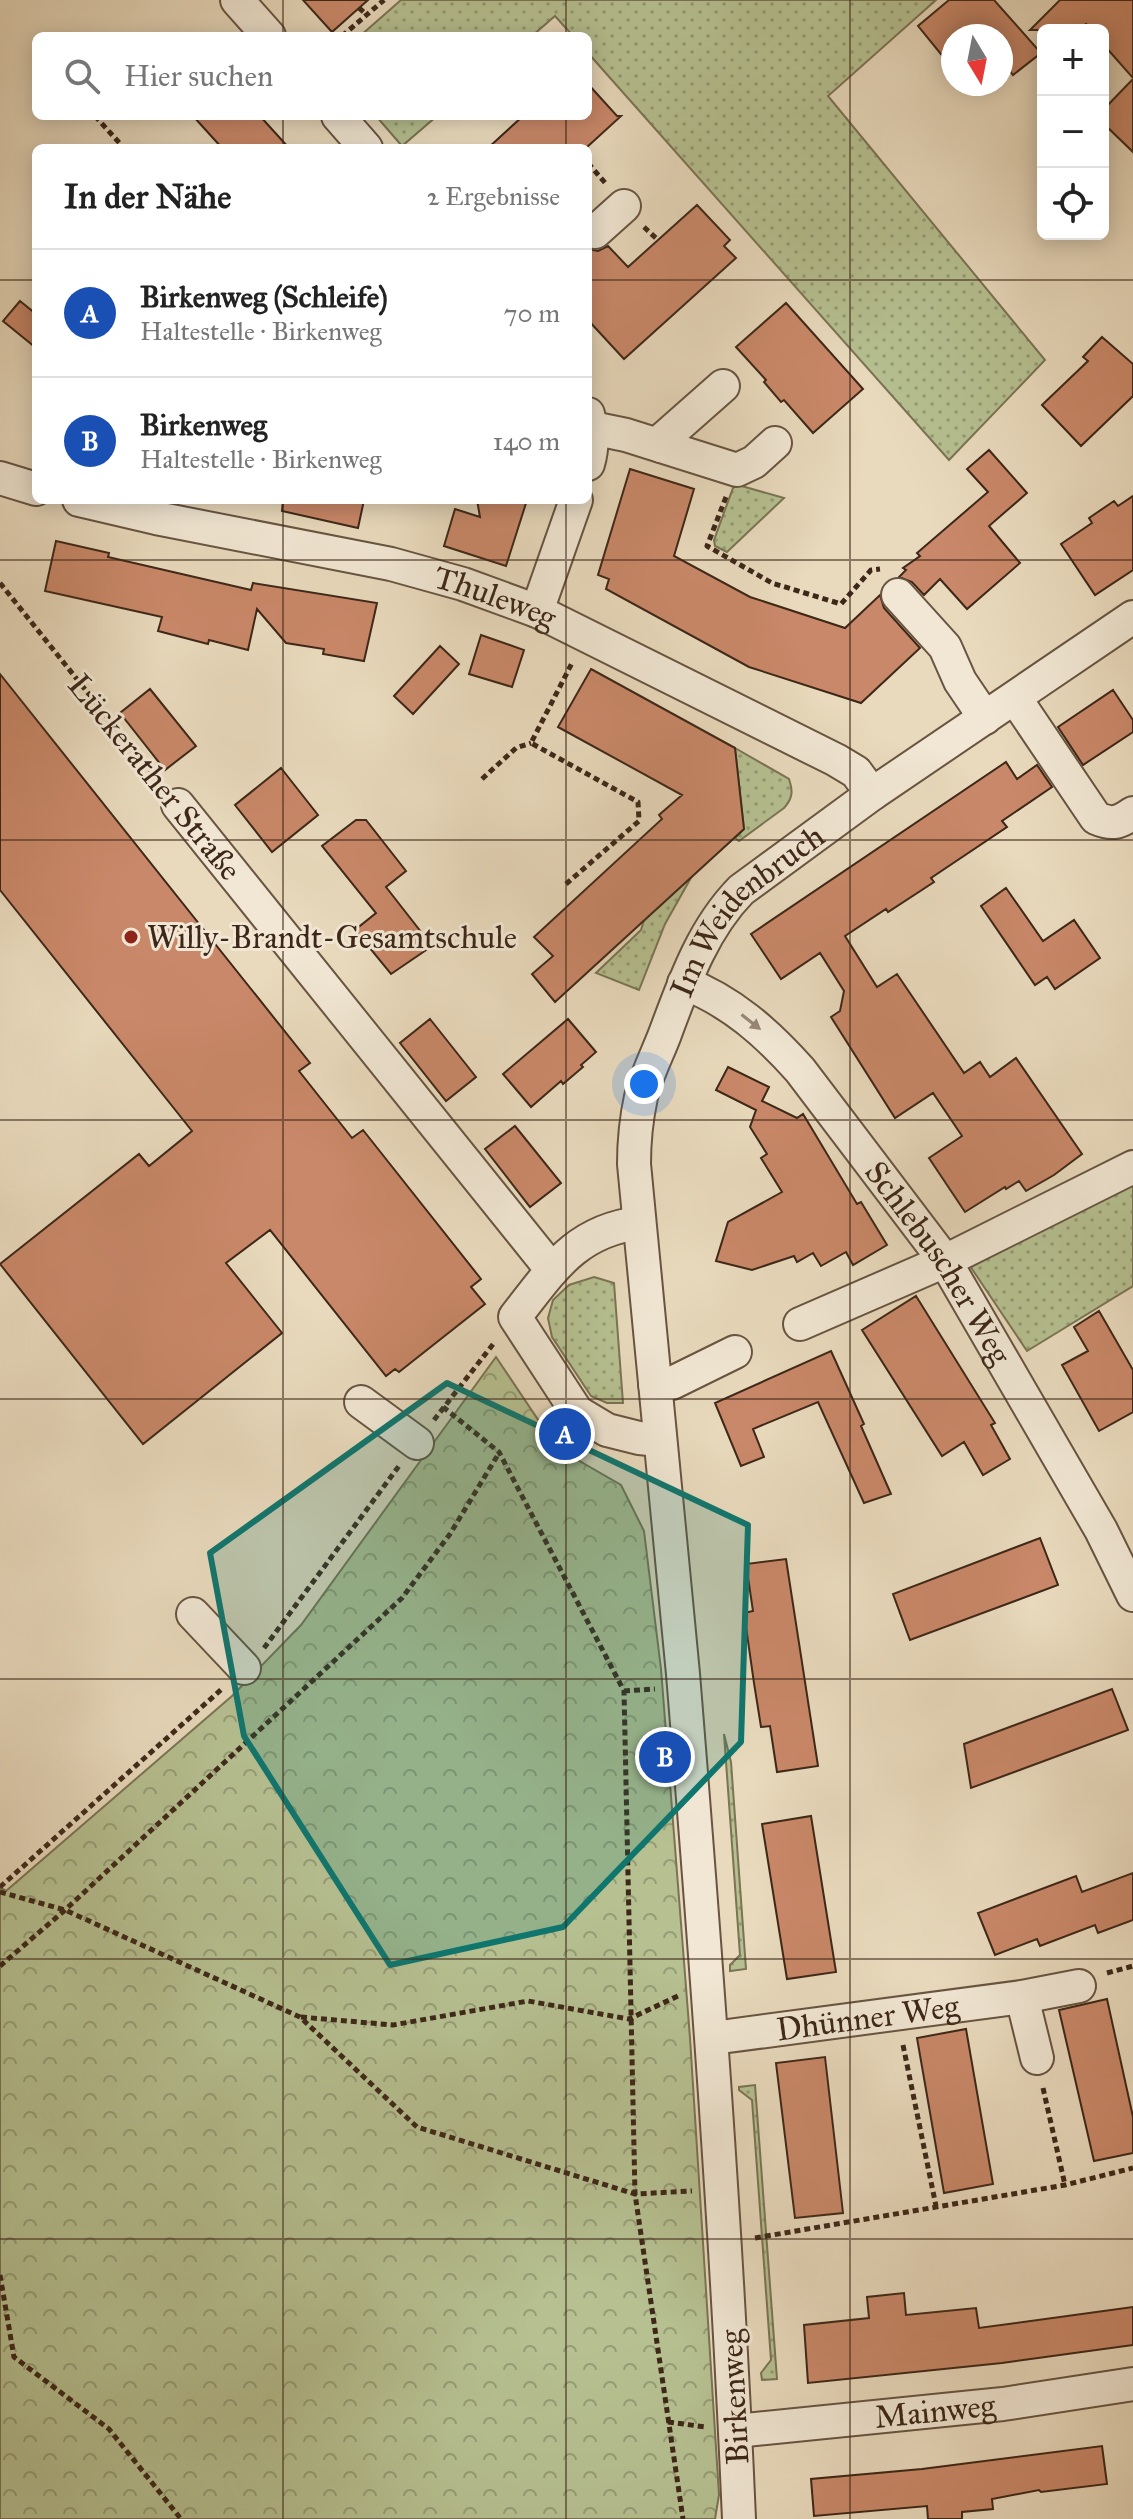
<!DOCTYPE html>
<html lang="de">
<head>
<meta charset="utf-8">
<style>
  :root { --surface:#fff; --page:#f2f2f2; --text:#222; --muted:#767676; --line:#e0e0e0; --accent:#7c3aed }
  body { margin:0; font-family:"IM FELL Great Primer",serif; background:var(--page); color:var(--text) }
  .controls { position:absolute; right:24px; top:24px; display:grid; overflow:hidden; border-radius:12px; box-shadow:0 4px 20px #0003 }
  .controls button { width:72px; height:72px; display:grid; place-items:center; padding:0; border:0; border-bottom:2px solid var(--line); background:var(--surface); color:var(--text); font:40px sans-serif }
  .compass { position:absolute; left:941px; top:24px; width:72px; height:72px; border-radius:50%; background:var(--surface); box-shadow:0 4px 20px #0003; rotate:170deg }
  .you { position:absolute; left:644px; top:1084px; width:28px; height:28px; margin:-20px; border:6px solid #fff; border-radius:50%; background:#1a73e8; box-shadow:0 0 0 12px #1a73e833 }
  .badge { display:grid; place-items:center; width:52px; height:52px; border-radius:50%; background:var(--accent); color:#fff; font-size:26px; font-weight:700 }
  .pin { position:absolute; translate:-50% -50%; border:4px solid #fff; box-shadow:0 2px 8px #0006 }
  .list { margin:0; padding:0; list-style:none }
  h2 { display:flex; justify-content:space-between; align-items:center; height:104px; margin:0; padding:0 32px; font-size:34px }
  h2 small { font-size:26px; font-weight:400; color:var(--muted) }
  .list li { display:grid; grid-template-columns:52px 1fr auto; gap:24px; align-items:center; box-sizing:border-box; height:128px; padding:0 32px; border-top:2px solid var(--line) }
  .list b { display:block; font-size:30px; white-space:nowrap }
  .list p { margin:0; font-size:26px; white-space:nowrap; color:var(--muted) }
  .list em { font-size:26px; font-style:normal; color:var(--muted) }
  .icon { flex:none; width:44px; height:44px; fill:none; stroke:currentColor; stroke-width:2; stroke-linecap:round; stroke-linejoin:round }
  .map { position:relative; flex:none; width:1133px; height:2519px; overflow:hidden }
  .search { position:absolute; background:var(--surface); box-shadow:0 4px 20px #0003; left:32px; top:32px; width:560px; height:88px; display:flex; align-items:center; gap:20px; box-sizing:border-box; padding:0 28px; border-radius:12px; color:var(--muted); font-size:30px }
  .panel { position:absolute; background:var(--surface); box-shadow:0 4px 20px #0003; left:32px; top:144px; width:560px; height:360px; border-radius:12px }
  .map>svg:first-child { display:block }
  .grass { fill:url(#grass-dots); stroke:#7a7454; stroke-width:2 }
  .forest { fill:url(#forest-crowns); stroke:#7a7454; stroke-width:2 }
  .building { fill:#c98869; stroke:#3d2718; stroke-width:2 }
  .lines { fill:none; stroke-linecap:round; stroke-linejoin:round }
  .minor-casing { stroke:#685441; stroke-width:36 }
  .path { stroke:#3d2718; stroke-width:5; stroke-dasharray:6 4; stroke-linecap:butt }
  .minor { stroke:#f1e7d4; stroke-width:32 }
  .oneway { fill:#978776 }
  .marked { fill:#0f766e; fill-opacity:0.2; stroke:#0f766e; stroke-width:6; stroke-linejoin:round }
  .grid { fill:none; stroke:#3d2718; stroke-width:2; stroke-opacity:0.55 }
  .poi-dot { fill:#8f2418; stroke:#f1e7d4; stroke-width:3 }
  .labels { text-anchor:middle; stroke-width:6; stroke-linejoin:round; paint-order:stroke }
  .street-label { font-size:32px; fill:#3d2718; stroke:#f1e7d4 }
  .poi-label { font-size:32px; fill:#3d2718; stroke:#f1e7d4; text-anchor:start }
</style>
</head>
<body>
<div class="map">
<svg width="1133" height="2519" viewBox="0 0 1133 2519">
  <defs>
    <pattern id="grass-dots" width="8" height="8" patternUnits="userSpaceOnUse" patternTransform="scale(2)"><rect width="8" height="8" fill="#b6c091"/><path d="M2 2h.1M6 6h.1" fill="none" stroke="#959c75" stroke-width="1.8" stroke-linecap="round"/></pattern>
    <pattern id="forest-crowns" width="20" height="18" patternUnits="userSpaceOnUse" patternTransform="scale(2)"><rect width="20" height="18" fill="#b6c091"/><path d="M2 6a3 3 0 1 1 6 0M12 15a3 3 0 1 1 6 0" fill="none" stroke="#959c75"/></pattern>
  </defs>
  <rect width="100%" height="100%" fill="#e9dabd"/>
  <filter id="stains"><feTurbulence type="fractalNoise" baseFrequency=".0025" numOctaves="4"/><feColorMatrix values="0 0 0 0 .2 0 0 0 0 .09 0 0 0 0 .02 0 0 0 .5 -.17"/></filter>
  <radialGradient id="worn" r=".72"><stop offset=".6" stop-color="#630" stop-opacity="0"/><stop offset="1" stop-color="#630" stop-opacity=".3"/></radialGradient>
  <path class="grass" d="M401,0H936L828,96L1045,360L949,460L588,53V36H573L555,16L532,36H360Z
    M376,116H437L402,146Z
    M738,485L784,498L727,552L715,546L714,540L733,488Z
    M735,748L789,779C793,791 793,798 784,808L739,841L735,838L744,829Z
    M692,876L665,924L639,990L596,973L641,930L644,920Z
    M1133,1177V1286L1027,1351L968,1263Z
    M594,1277L614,1283L623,1403H607L591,1396L552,1337L548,1318L553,1300L569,1285Z
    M724,1734L731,1762L746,1969L730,1971V1965L740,1955Z
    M755,2085L777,2379L762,2380L761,2373L771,2360L752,2100L739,2090V2087Z"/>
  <path class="forest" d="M496,1357L557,1448L621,1485L644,1531L661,1669L690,2038L719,2495L715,2519H0V1887L6,1891L232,1696L301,1625Z"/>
  <path class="building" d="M303,0H368L332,32Z
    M949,0H994L1041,53L1013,75L1001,60V36H953V69L918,26Z
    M1060,0H1133V78L1103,44V30H1091L1086,24L1079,30H1030Z
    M1133,79V152L1103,123V110Z
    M588,84L617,116H621L586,148H488L523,116H588Z
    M193,116H260L289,148H222Z
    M697,205L730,240L724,246L736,258L624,359L588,320V249L598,251L608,246L628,267Z
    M20,301L36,314V348L3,321Z
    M786,303L863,389L813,433L784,400L781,402L764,382L766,380L736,347Z
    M1102,337L1133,364V396L1081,446L1042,405L1088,361L1083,357Z
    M989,450L1027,493L989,526L1020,563L967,609L940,579L924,595L912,582L899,577L906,570L903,568L920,556L917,553L988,492L967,469Z
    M630,469L694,489L674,556L750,597L845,628L880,595L884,608L920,648L861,703L749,667L606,589L609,579L598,575Z
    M1133,496V570L1095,595L1061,544L1092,523L1089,518L1114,501L1118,506Z
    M283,500H364L358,528L282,511Z
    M477,500H527L506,566L444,546L455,509L480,517Z
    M56,541L109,553L108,557L251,590L253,583L377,603L364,661L323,654L324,649L286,643L257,609L248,650L209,640L208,644L158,631L162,617L45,591Z
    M481,635L524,650L512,687L469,674Z
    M440,646L459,664L413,714L394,696Z
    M591,669L735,748L744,829L555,1002L532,974L553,956L534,937L662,819L659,815L682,795L558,727Z
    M0,674L310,1063L299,1071L352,1138L363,1130L481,1279L471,1287L485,1304L399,1372L395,1369L386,1376L270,1230L226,1263L282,1333L143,1444L0,1264L139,1154L149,1166L192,1131L0,890Z
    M150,689L196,746L165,770L120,713Z
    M1113,690L1133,720V732L1083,765L1058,727Z
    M1006,762L1017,779L1037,765L1052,787L1002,821L1007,827L931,878L934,882L888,912L886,909L845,936L877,987L897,974L964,1073L980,1062L990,1077L1016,1058L1082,1154L1054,1175L1026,1191L1019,1181L1006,1189L1005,1187L965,1212L929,1158L962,1136L933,1093L895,1118L831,1017L840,1011L844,991L820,953L781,979L751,934Z
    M281,768L318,815L272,852L235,805Z
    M356,820H366L406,871L386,887L432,946L391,974L355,930L376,913L322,846Z
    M1006,888L1043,941L1074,920L1100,958L1055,989L1047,977L1035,985L981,906Z
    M430,1019L476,1077L446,1101L400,1043Z
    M568,1019L596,1052L581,1065L583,1067L563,1084L561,1081L531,1107L503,1074Z
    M728,1067L769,1087L762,1101L797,1118L803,1114L857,1204L861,1202L887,1245L853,1265L846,1252L821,1266L813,1253L797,1262L794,1256L752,1270L716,1261L728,1222L782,1192L761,1158L767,1154L750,1127L756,1110L716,1090Z
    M515,1126L561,1183L530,1207L485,1149Z
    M916,1296L995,1423L991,1425L1010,1459L983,1475L964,1442L942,1456L862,1330Z
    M1099,1311L1133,1370V1412L1099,1431L1062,1365L1088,1351L1074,1327Z
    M831,1351L864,1424L861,1426L891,1494L864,1503L818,1402L753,1429L764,1457L741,1466L715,1403Z
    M1040,1538L1058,1585L910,1640L893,1594Z
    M786,1559L818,1766L777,1772L770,1726L761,1727L754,1683L744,1613L753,1611L746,1564Z
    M1112,1689L1128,1730L971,1788L964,1744Z
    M811,1816L836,1972L787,1979L762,1824Z
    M1133,1873V1920L1098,1933L1095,1925L1040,1946L1037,1939L995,1955L978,1913L1076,1876L1082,1892Z
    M1107,1999L1133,2117V2153L1094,2161L1059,2010Z
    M966,2029L993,2184L944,2193L917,2038Z
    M825,2057L843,2213L795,2218L776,2063Z
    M904,2293L906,2315L976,2308L979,2328L1133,2307V2345L1002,2363L808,2383L804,2325L869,2318L867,2297Z
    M1102,2446L1107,2484L1041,2492L1039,2490L992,2499L993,2509L962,2512V2519H928L927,2506L814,2516L811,2479L922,2469Z"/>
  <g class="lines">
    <g class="minor-casing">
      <g id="minor">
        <path d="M237,0L269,36"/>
        <path d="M338,116L366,148"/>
        <path d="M595,232L624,206"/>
        <path d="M588,414C593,432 593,447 588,464"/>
        <path d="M592,428L626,435L737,470L754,462L775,443"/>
        <path d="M661,446L663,439L723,386"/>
        <path d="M0,478L36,489"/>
        <path id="s1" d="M79,500L156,518L391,564L463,584L537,611L836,760L856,772L872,794"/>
        <path d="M898,595L945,647L960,681L985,718"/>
        <path d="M537,611L576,500"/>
        <path d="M1015,698L1096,818C1112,825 1119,823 1133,813"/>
        <path d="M178,805L552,1270"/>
        <path id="s2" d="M684,983C731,1001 767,1033 800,1070L945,1261L1101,1530L1133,1595"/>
        <path d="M639,1223C575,1231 552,1270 515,1317L577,1412L607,1430L639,1438L660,1440"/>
        <path d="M800,1324L945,1261L1133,1167"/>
        <path d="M655,1384L672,1383L735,1352"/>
        <path d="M361,1402L417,1443"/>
        <path d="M193,1614L244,1668"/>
        <path d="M1022,1997L1037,2058"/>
        <path id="s3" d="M713,2038L1022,1997L1079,1986"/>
        <path id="s4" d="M736,2431L1003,2404L1133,2384"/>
        <path id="s5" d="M739,2519C727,2237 706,1956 683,1674C668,1504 649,1334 634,1164C634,1142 636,1120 641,1097C646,1076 657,1055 665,1034C684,983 702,930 741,890L872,794L1133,617"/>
      </g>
    </g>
    <path class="path" d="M359,8L367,15
      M342,36L384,0
      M95,116L124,148
      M588,163L606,184
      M644,227L658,240
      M726,497L707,546L772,583L841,604L871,570L880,569
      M0,583L160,783
      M482,779L516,748L531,743
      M566,884L639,821L638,802L531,743L572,663
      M443,1407L499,1452L624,1691L635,2194L683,2519
      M434,1420L494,1343
      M264,1648L399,1466
      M624,1691L655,1689
      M0,1887L223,1688
      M0,1892L65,1910L300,2017L417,2127L635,2194L692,2191
      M0,1966L65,1910L402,1598L450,1534L499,1453
      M1107,1973L1133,1966
      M301,2017L393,2025L528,2001L629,2019L678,1996
      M903,2045L936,2206
      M1043,2088L1065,2185
      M755,2238L1065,2185L1133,2168
      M0,2275L14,2357L109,2429L181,2519
      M668,2422L706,2427"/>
    <use href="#minor" class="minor"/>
  </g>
  <defs><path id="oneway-solid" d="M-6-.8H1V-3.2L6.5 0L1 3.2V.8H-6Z" transform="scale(2)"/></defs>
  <use class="oneway" href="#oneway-solid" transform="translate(751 1022) rotate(38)"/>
  <path class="marked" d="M447,1383L748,1525L741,1742L563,1927L390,1965L244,1736L210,1553Z"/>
  <path class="grid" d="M283,0V36M566,0V36M850,0V2519M283,116V148M566,116V148M0,280H36M588,280H1133M283,500V2519M566,500V2519M0,560H1133M0,840H1133M0,1120H1133M0,1399H1133M0,1679H1133M0,1959H1133M0,2239H1133"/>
  <circle class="poi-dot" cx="131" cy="937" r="8"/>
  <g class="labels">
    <g class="street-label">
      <text dy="11" stroke="none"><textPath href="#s1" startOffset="428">Thuleweg</textPath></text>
      <text transform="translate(155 777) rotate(51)" y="11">Lückerather Straße</text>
      <text dy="11" stroke="none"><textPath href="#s5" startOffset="1646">Im Weidenbruch</textPath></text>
      <text dy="11" stroke="none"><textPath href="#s2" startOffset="384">Schlebuscher Weg</textPath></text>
      <text dy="11" stroke="none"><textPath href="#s3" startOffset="156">Dhünner Weg</textPath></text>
      <text transform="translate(734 2397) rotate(-93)" y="11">Birkenweg</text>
      <text dy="11" stroke="none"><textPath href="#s4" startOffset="200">Mainweg</textPath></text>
    </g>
    <g class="poi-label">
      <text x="147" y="948">Willy-Brandt-Gesamtschule</text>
    </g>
  </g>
  <rect width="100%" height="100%" filter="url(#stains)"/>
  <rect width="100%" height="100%" fill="url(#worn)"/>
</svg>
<div class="controls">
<button>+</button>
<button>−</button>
<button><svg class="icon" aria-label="locate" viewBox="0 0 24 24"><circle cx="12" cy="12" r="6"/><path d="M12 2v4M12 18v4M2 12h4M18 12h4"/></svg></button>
</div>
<svg class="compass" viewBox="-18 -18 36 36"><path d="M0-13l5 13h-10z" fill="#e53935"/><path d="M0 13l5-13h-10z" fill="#767676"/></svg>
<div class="you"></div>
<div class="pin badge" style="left:565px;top:1434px;background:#1a4fb4">A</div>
<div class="pin badge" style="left:665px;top:1757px;background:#1a4fb4">B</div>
<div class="search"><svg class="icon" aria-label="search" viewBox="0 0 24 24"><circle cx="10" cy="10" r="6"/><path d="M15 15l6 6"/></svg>Hier suchen</div>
<section class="panel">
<h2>In der Nähe<small>2 Ergebnisse</small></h2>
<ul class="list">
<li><span class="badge" style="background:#1a4fb4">A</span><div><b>Birkenweg (Schleife)</b><p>Haltestelle · Birkenweg</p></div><em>70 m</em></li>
<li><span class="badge" style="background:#1a4fb4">B</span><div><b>Birkenweg</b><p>Haltestelle · Birkenweg</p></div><em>140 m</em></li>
</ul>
</section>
</div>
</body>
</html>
